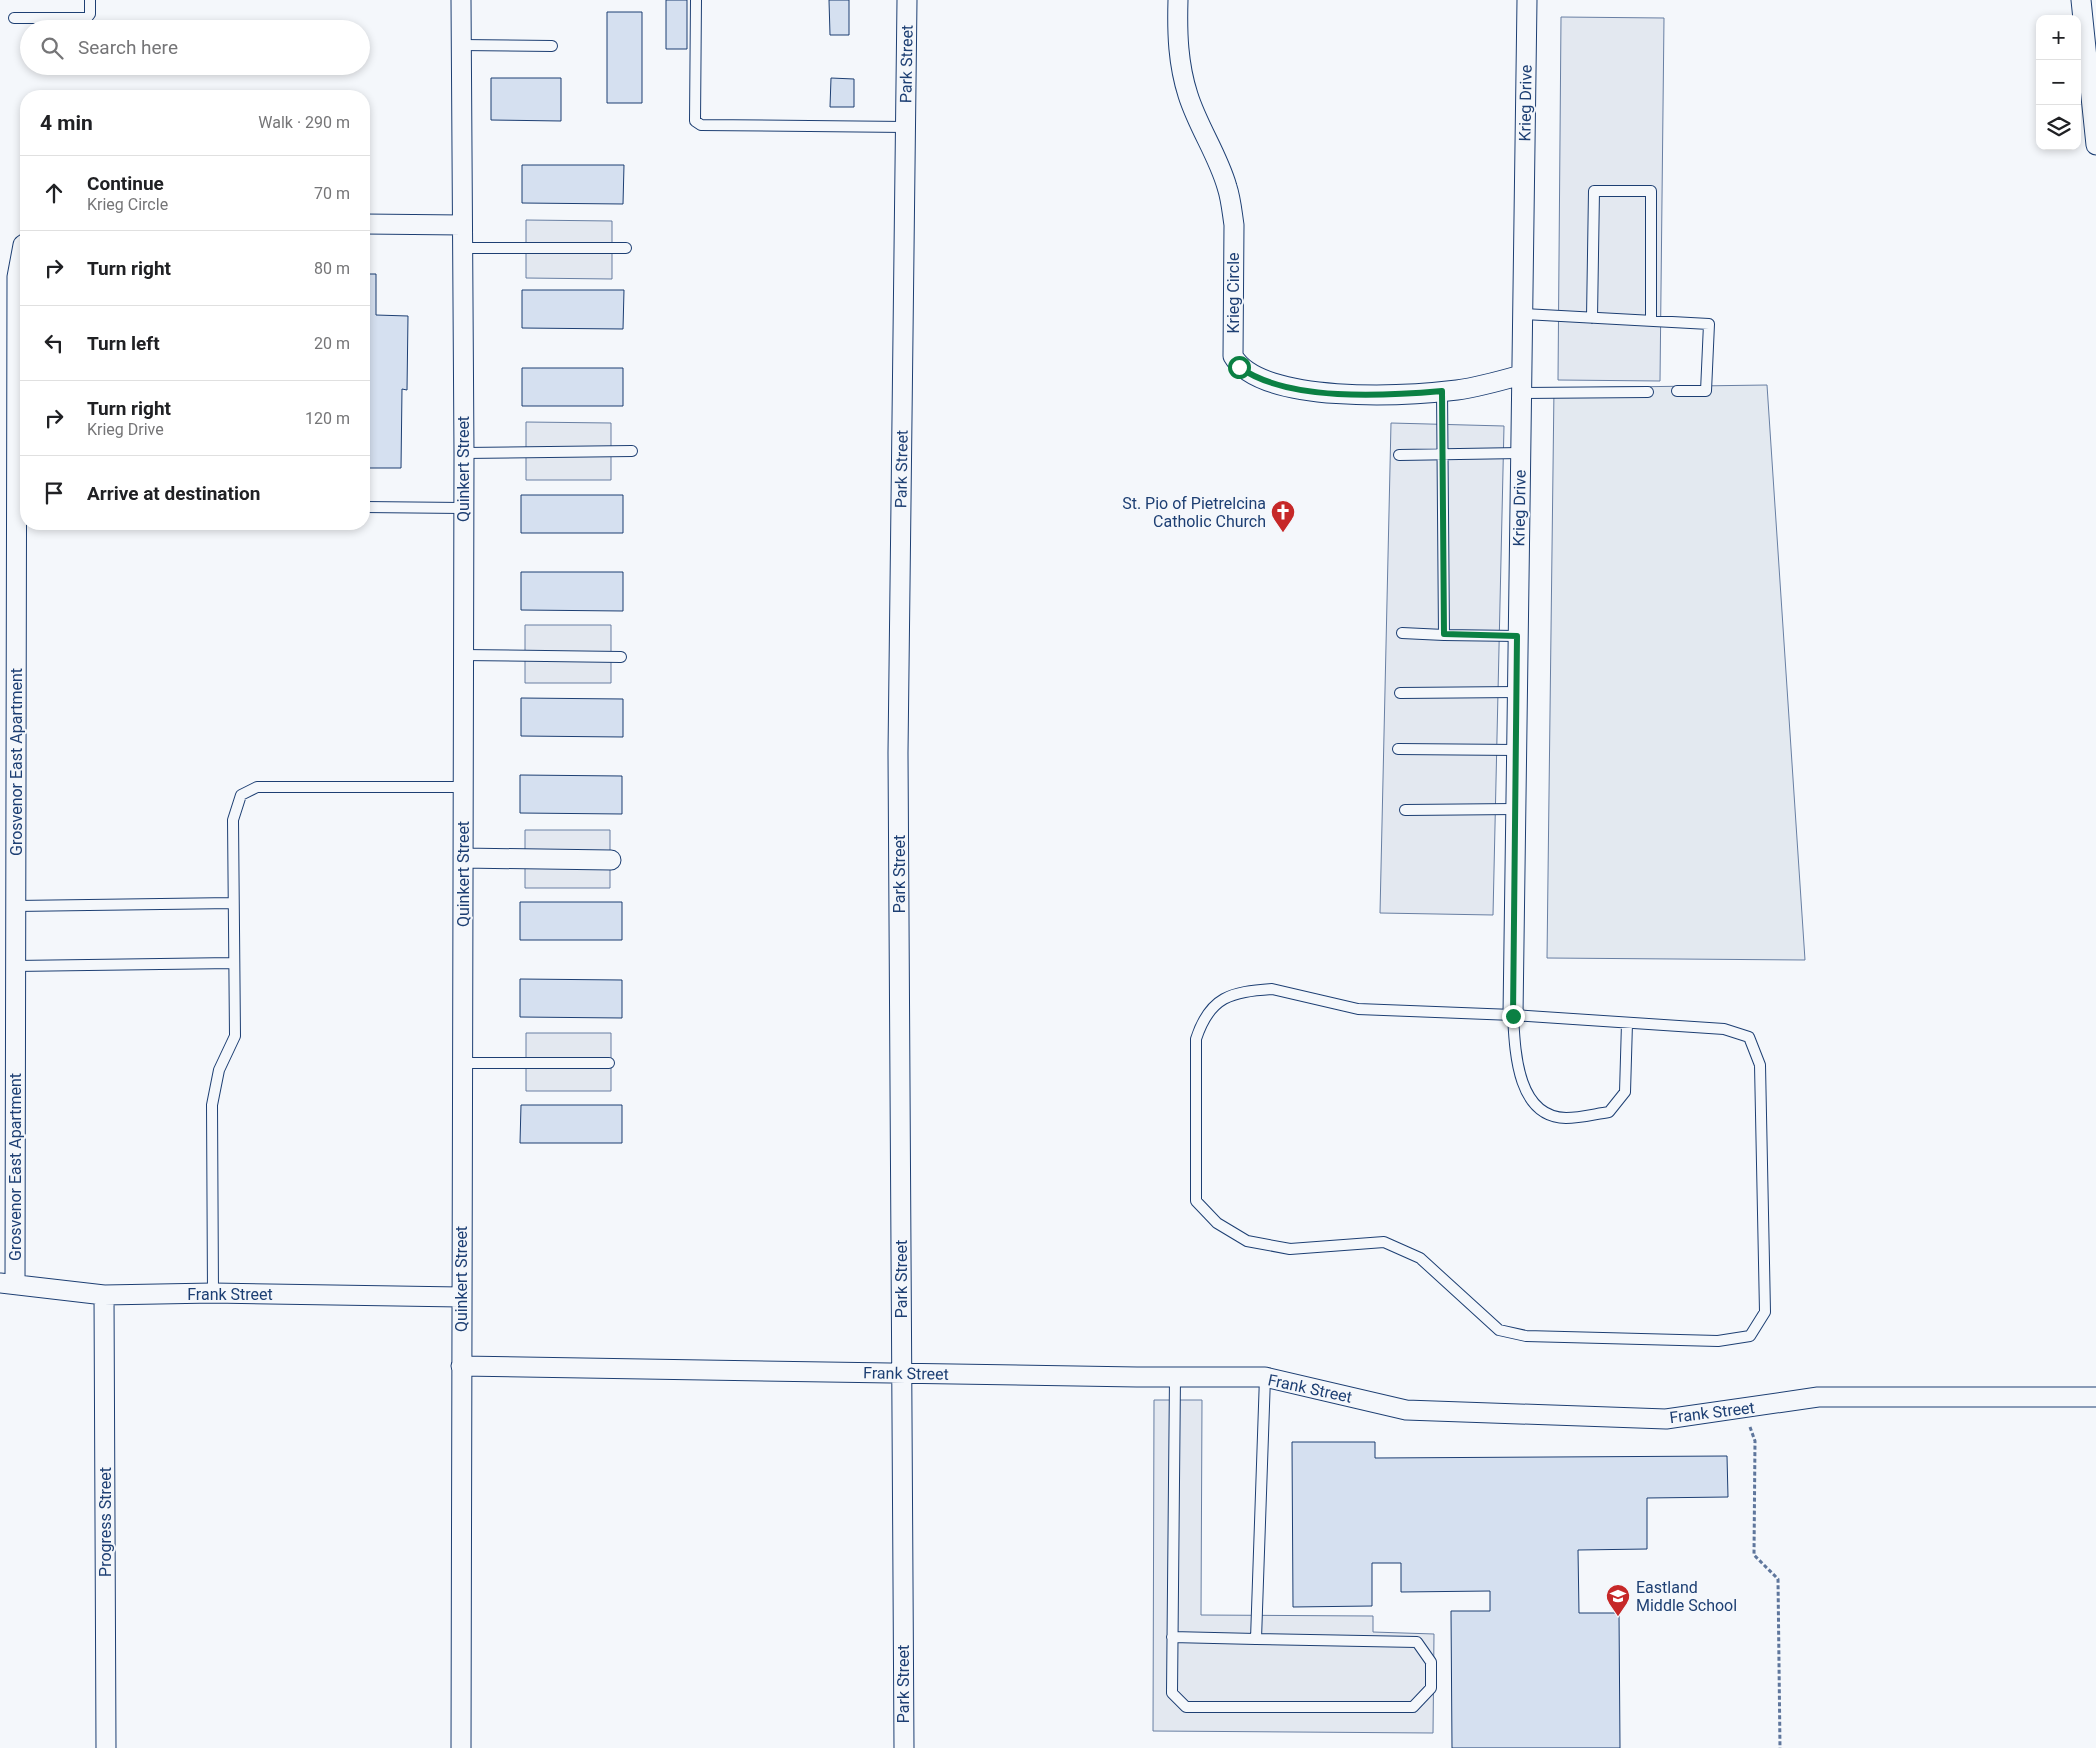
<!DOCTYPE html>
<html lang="en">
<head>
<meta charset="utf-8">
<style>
  :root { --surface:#fff; --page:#f6f6f6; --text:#202124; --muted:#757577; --line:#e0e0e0 }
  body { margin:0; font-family:Roboto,sans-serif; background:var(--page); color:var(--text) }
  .controls { position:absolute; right:15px; top:15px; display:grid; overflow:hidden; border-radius:10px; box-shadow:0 2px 8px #0003 }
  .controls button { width:45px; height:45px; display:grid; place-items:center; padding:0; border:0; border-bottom:1px solid var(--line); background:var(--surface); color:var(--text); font:25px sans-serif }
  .stop { position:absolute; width:15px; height:15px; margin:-11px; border:4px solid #0b8043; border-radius:50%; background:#fff }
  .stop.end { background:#0b8043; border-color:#fff; box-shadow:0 1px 5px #0008 }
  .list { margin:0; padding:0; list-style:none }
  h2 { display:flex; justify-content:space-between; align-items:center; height:65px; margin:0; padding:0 20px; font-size:21px }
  h2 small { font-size:16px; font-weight:400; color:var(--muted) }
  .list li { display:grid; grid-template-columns:32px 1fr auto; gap:15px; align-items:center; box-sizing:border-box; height:75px; padding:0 20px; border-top:1px solid var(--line) }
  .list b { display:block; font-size:19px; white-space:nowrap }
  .list p { margin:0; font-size:16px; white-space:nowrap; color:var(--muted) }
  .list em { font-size:16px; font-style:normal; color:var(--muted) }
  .icon { flex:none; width:28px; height:28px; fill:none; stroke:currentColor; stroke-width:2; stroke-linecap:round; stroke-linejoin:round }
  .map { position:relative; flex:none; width:2096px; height:1748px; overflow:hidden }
  .search { position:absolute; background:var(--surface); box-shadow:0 2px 8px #0003; left:20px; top:20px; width:350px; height:55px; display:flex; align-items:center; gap:12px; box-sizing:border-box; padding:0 18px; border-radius:28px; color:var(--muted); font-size:19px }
  .panel { position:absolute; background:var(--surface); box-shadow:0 2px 8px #0003; left:20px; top:90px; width:350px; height:440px; border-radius:20px }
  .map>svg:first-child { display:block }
  .green { fill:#e3e9f0; stroke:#687fa3 }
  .parking { fill:#e3e8f0; stroke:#687fa3 }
  .building { fill:#d5e0f0; stroke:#1d3f73 }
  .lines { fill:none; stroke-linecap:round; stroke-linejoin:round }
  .lane-casing { stroke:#1d3f73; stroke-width:12 }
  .street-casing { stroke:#1d3f73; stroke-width:21 }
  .path { stroke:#5e769c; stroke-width:3; stroke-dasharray:4 2.5; stroke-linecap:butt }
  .lane { stroke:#f4f7fb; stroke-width:10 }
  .street { stroke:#f4f7fb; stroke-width:19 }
  .route { stroke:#0b8043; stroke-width:6 }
  .labels { text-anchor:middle; stroke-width:4; stroke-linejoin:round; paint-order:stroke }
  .street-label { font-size:16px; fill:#1d3f73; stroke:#f4f7fb }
  .poi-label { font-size:16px; fill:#1d3f73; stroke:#f4f7fb; text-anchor:end }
</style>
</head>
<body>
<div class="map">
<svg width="2096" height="1748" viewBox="0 0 2096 1748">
  <rect width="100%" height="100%" fill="#f4f7fb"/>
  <path class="green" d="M1767,385L1805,960L1547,958L1554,388Z"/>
  <path class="parking" d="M1561,17L1664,18L1660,381L1558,380Z
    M526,220L612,221V279L526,278Z
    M526,422L611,423V480H526Z
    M1391,423L1504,426L1493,915L1380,913Z
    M525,625H611V683H525Z
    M525,830H610V888H525Z
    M526,1033H611V1091H526Z
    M1154,1400H1202L1201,1615L1373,1616V1632L1434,1634L1433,1733L1153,1731Z"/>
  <path class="building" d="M666,0H687V49H666Z
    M829,0H849V35H830Z
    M607,12H642V103H607Z
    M491,78H561V121L491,120Z
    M831,78L854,79V107H830Z
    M207,93H240V96H207Z
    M522,165H624L623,204L522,203Z
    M364,274H376V315L408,316L407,390L402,389L401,468H364Z
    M522,290H624L623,329L522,328Z
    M522,368H623V406H522Z
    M521,495H623V533H521Z
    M521,572H623V611L521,610Z
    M521,698L623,699V737L521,736Z
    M520,775L622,776V814L520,813Z
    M520,902H622V940H520Z
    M520,979L622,980V1018L520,1017Z
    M521,1105H622V1143H520Z
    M1292,1442H1375V1458L1727,1456L1728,1497L1647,1498V1549L1578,1550L1579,1613H1619L1620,1748H1452L1451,1611H1490V1591L1401,1592V1563H1372V1606L1293,1607Z"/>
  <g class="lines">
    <g class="lane-casing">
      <path id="lane" d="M696,0L695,121L701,125L905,127
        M14,18H87L90,14V0
        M461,45L552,46
        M462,248H626
        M1522,314L1709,324L1706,391H1677
        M1592,318L1594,191H1651V321
        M1442,391L1444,635L1517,636
        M1520,393L1648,392
        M464,453L632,451
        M1399,455L1520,453
        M364,507L462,508
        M1402,633L1444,635
        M463,655L621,657
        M1400,693L1517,692
        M1398,749L1516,750
        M1405,810L1515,809
        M16,906L233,903
        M15,966L233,963
        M1272,989L1358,1009L1513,1015L1724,1029L1749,1037L1760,1065L1765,1312L1750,1336L1718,1341L1526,1336L1499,1330L1420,1258L1384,1242L1290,1249L1247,1241L1217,1223L1196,1201V1039C1210,996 1231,992 1272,989Z
        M1513,1015C1515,1052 1517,1117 1566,1118C1580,1118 1595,1114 1609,1112L1625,1092L1627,1023
        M461,1063H609
        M213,1293L212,1105L219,1070L235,1036L233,820L241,795L257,787H463
        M1175,1377L1172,1693L1186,1707H1413L1431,1688V1662L1417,1642L1256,1639L1265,1377
        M1172,1637L1256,1639"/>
    </g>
    <g class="street-casing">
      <path id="street" d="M1178,0C1177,33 1178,64 1188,95C1198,127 1218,155 1227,187C1231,199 1232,212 1234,225L1233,356C1261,405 1407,396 1457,390C1479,387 1500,381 1521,375
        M2081,0L2096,145
        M364,224L462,225
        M463,858L611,860
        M1513,1015L1527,0
        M0,1283L104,1295L213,1293L460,1297
        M15,1284L17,277L23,245L26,243
        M104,1295L106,1748
        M461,1366L1137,1377H1265L1406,1410L1666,1419L1818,1397H2096
        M461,1748L464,453L461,0
        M904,1748L898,753L907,0"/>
    </g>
    <path class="path" d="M1750,1427L1755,1441L1754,1555L1778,1579L1780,1748"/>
    <use href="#lane" class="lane"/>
    <use href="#street" class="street"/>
  </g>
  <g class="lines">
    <path class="route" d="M1239,367C1288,402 1385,396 1442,391L1444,634L1517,636L1513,1016"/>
  </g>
  <defs>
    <g id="church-pin" transform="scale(1.25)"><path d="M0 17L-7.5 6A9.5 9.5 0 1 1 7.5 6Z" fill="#c62828" stroke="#f4f7fb"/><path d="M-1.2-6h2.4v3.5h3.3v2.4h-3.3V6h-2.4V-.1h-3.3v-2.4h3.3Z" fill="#fff"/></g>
    <g id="school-pin" transform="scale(1.25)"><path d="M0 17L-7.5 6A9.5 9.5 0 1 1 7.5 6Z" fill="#c62828" stroke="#f4f7fb"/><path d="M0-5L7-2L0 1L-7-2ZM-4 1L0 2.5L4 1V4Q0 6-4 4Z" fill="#fff"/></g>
  </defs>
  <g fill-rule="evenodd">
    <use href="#church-pin" x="1283" y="512"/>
    <use href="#school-pin" x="1618" y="1596"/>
  </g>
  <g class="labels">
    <g class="street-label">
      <text transform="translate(906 64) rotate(-89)" y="6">Park Street</text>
      <text transform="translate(1525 103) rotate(-89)" y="6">Krieg Drive</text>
      <text transform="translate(1233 293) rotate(-90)" y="6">Krieg Circle</text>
      <text transform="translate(463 469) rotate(-90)" y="6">Quinkert Street</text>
      <text transform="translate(901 469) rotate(-89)" y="6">Park Street</text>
      <text transform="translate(1519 508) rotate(-89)" y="6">Krieg Drive</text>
      <text transform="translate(16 762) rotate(-90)" y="6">Grosvenor East Apartment</text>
      <text transform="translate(463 874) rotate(-90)" y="6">Quinkert Street</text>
      <text transform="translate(899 874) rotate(-90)" y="6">Park Street</text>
      <text transform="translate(15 1167) rotate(-90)" y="6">Grosvenor East Apartment</text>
      <text transform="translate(461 1279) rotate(-90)" y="6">Quinkert Street</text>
      <text transform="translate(901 1279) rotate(-90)" y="6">Park Street</text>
      <text x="230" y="1300">Frank Street</text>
      <text transform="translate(906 1373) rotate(1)" y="6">Frank Street</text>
      <text transform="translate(1310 1388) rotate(12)" y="6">Frank Street</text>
      <text transform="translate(1712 1412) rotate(-7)" y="6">Frank Street</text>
      <text transform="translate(105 1522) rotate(-90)" y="6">Progress Street</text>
      <text transform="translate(903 1684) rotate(-90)" y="6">Park Street</text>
    </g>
    <g class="poi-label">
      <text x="1266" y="509">St. Pio of Pietrelcina<tspan x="1266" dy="18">Catholic Church</tspan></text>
      <text x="1636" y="1593" text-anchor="start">Eastland<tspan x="1636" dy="18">Middle School</tspan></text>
    </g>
  </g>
</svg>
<div class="controls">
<button>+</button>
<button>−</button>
<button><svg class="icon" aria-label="layers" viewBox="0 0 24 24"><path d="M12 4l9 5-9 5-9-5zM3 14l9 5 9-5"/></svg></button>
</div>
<div class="stop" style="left:1239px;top:367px"></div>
<div class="stop end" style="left:1513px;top:1016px"></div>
<div class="search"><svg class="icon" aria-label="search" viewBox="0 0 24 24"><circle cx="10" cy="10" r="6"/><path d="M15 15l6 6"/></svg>Search here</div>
<section class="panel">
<h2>4 min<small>Walk · 290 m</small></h2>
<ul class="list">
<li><svg class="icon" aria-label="ahead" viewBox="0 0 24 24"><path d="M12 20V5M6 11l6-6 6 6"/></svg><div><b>Continue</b><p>Krieg Circle</p></div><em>70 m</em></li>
<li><svg class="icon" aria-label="right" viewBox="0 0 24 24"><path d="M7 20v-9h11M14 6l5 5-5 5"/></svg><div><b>Turn right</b></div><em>80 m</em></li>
<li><svg class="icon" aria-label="left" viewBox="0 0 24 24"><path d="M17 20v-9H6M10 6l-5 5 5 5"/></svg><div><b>Turn left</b></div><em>20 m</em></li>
<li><svg class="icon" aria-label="right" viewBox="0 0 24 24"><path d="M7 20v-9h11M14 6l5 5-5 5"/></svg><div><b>Turn right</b><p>Krieg Drive</p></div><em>120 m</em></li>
<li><svg class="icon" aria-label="arrive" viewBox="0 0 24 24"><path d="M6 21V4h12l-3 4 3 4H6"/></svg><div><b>Arrive at destination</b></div></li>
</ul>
</section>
</div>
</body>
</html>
